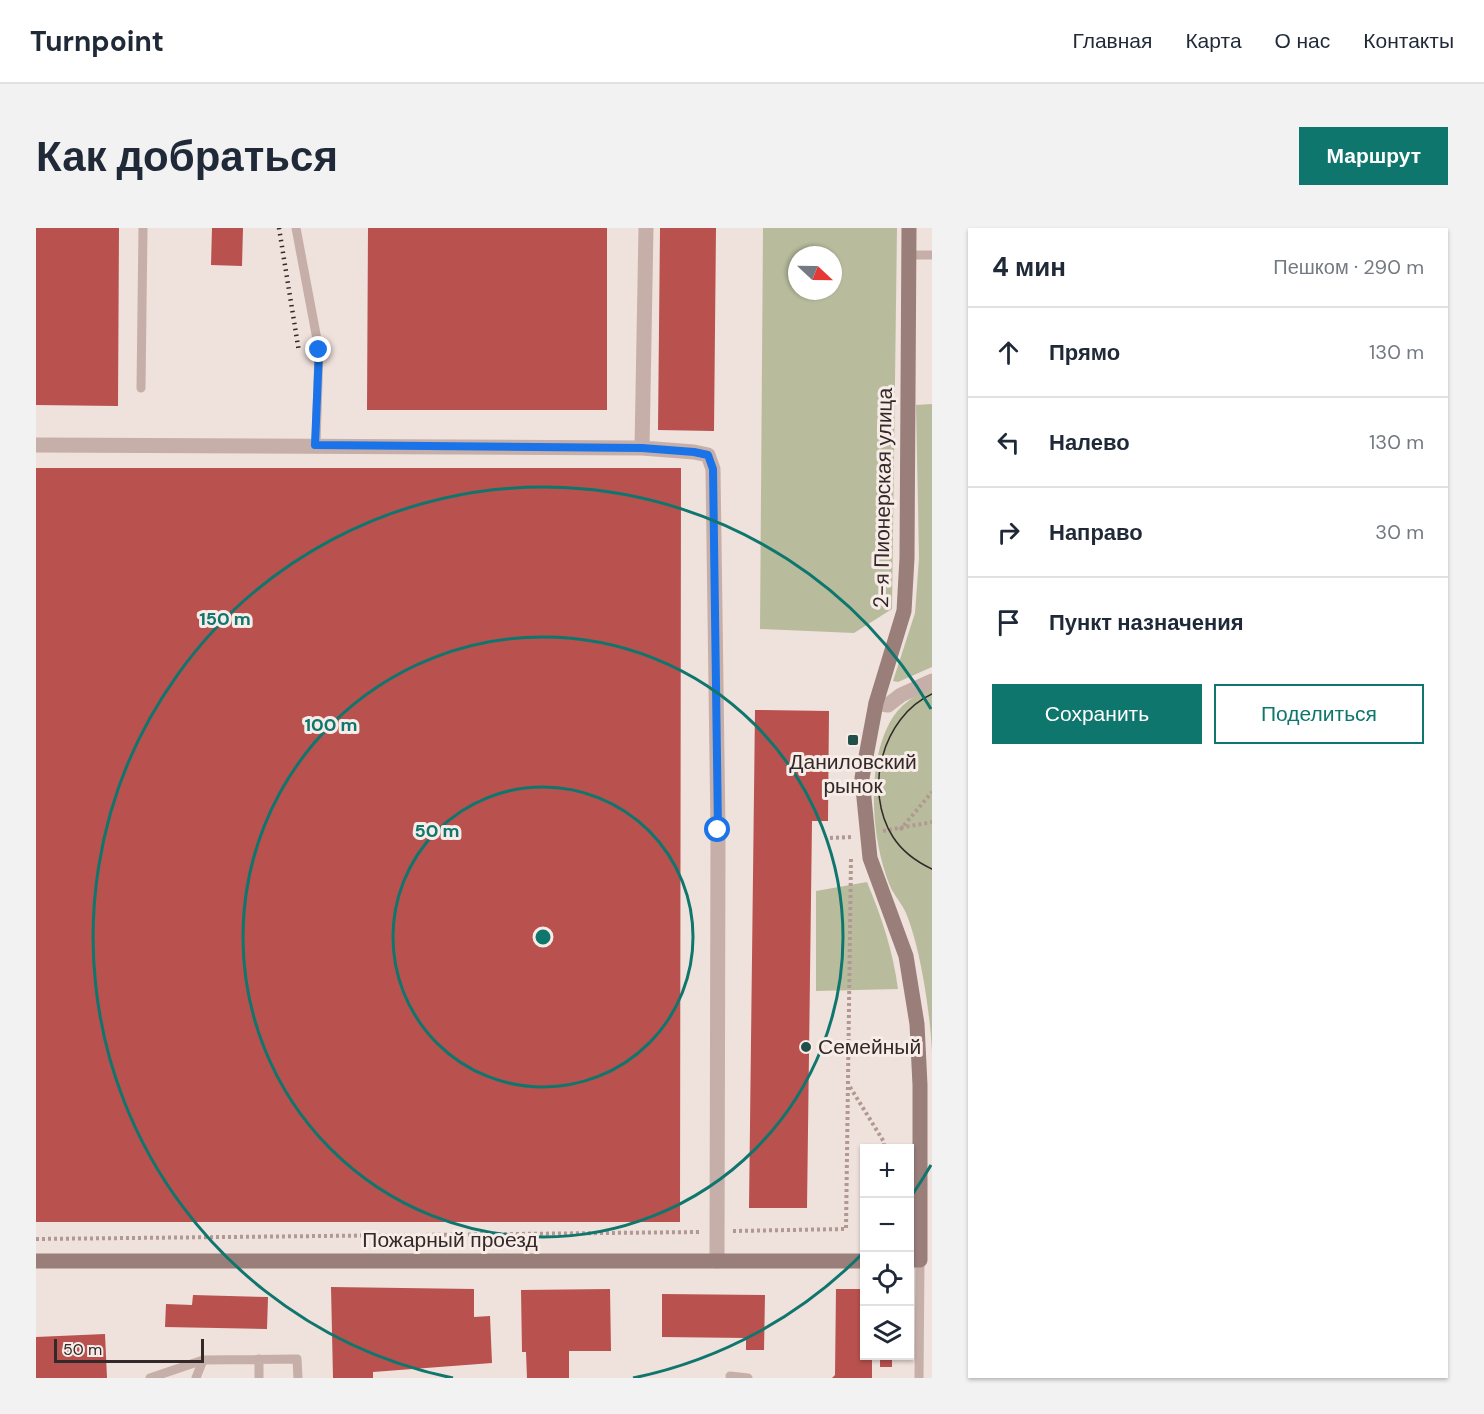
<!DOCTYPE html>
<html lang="ru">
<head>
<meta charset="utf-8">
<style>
  :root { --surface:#fff; --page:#f2f2f3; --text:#1f2937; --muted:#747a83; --line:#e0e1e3; --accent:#0f766e }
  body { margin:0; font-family:"DM Sans",sans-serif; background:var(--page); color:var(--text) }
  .controls { position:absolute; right:18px; bottom:18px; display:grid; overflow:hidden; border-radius:0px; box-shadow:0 2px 4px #0004 }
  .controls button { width:54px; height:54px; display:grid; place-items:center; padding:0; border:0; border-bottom:2px solid var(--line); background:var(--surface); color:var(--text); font:30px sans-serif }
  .compass { position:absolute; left:752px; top:18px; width:54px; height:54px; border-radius:50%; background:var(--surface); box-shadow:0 2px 4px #0004; rotate:112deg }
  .scale { position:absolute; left:18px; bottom:15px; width:150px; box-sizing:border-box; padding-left:6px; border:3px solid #332928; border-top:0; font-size:16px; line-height:21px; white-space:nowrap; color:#332928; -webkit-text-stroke:4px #f7ece7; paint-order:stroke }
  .stop { position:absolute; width:18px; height:18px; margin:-14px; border:4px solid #1a73e8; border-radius:50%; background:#fff }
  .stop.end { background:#1a73e8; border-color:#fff; box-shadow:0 2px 6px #0008 }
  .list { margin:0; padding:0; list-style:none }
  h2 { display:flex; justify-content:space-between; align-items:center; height:78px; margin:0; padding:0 24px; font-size:26px }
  h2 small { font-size:20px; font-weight:400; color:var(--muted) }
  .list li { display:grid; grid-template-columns:39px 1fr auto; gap:18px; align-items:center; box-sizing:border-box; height:90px; padding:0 24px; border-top:2px solid var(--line) }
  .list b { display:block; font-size:22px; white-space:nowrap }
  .list em { font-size:20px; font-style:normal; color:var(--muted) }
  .actions { display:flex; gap:12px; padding:18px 24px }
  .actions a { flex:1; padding:14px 0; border:2px solid var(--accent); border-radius:0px; text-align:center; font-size:21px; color:var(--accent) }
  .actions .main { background:var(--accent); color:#fff }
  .icon { flex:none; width:33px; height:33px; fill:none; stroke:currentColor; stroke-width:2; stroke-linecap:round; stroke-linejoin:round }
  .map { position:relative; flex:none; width:896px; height:1150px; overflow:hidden; border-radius:0px }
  header { display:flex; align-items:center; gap:36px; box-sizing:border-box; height:84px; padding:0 30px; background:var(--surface); border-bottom:2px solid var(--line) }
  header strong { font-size:28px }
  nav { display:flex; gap:33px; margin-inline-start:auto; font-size:21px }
  .intro { display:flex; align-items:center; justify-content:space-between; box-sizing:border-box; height:144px; padding:0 36px }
  h1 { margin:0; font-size:42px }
  .button { padding:15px 27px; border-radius:0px; background:var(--accent); color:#fff; font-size:21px; font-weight:700 }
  main { display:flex; gap:36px; padding:0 36px }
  aside { flex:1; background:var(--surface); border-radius:0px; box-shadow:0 2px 4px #0004 }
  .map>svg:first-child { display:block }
  .green { fill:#b8bc9d; fill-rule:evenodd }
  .building { fill:#b9514e }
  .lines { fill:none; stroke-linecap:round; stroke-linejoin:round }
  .path { stroke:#b19993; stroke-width:4; stroke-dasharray:3 3; stroke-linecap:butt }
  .lane { stroke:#c5afa8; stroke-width:9 }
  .street { stroke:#c5afa8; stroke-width:15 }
  .secondary { stroke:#997e7a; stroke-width:15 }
  .tram { stroke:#332928; stroke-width:1.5 }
  .rail { stroke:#332928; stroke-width:4.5; stroke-dasharray:1.5 4.5; stroke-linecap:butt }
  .route { stroke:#1a73e8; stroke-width:8 }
  .ring { fill:none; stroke:#0f766e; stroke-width:3 }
  .poi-dot { fill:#215049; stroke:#f7ece7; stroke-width:2 }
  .labels { text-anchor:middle; stroke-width:6; stroke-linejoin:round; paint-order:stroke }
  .street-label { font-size:21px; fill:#332928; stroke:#f7ece7 }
  .poi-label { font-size:21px; fill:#332928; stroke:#f7ece7 }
  .centre { fill:#0f766e; stroke:#f7ece7; stroke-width:3 }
  .ring-label { font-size:18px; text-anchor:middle; font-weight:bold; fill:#0f766e; stroke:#f7ece7; stroke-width:6; stroke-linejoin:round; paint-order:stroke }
</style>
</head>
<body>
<header>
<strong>Turnpoint</strong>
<nav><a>Главная</a><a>Карта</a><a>О нас</a><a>Контакты</a></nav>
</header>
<div class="intro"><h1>Как добраться</h1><a class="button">Маршрут</a></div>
<main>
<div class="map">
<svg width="896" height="1150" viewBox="0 0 896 1150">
  <rect width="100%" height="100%" fill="#efe1db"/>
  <path class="green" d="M727,0H861L856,381L818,405L724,401ZM761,27H797V63H761Z
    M896,176V439L862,454L857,453L879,385L883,330L880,177Z
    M896,460V824C894,784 885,722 870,685C866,676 858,667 854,658C835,612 830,538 854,494C863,477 879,467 896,460Z
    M831,654C846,690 857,723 862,761L780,763V663Z"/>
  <path class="building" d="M0,0H83L82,178L0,177Z
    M176,0H207L206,38L175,37Z
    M332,0H571V182H331Z
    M624,0H680L678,203L622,202Z
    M0,240H645L644,994H0Z
    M719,482L793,483L792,593H776L771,980H713Z
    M295,1059L438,1061V1089L454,1088L456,1135L337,1144V1150H297Z
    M574,1061L575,1123H533V1150H491L490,1124H486L485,1062Z
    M800,1061H828V1128H836V1150H796L799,1147Z
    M626,1066L729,1067L728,1122H710V1110L626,1109Z
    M157,1067L232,1069L231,1101L129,1099L130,1076L156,1077Z
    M69,1106L71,1150H0V1109Z
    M844,1128H856V1139H844Z"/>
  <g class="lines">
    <path class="path" d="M864,602L896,564
      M847,603L896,594
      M794,610L816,609
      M814,859L848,914V920
      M697,1003L810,1001L815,630
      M0,1011L665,1004"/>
    <path class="lane" d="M260,0L283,122L280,217
      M874,27H896
      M105,160L107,0
      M223,1131V1150
      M694,1148L712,1150
      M114,1150L167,1132L261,1131L262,1150
      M160,1150L167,1132
      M883,1150L884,1032"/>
    <path class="street" d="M0,217L606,220L658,224L672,227L677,241L682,602L681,1033
      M606,220L610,0
      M840,475L852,477L865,467L896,453"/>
    <path class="secondary" d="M873,0L871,330L868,383L840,475L826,550L834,630L870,728L881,796L884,857V1032H874
      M0,1033H828"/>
    <path class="tram" d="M896,466C846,489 827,562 857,609C866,623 881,634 896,641"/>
    <path class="rail" d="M243,0L263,124"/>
  </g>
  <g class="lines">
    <path class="route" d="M283,122L279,217L606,220L658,224L672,227L677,241L682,602"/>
  </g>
  <g class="ring">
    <circle cx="507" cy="709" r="150"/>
    <circle cx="507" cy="709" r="300"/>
    <path d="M895 937A450 450 0 0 1 876 967M828 1024A450 450 0 0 1 597 1150M417 1150A450 450 0 1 1 895 481"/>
  </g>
  <g class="poi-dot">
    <rect x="811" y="506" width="12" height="12" rx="3"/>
    <circle cx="770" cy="819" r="6"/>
  </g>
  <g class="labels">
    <g class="street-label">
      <text transform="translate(847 270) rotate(-89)" y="7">2-я Пионерская улица</text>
      <text x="414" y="1019">Пожарный проезд</text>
    </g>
    <g class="poi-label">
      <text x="817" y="541">Даниловский<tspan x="817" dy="24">рынок</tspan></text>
      <text x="782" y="826" text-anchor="start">Семейный</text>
    </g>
  </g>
  <circle cx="507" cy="709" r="9" class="centre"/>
  <g class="ring-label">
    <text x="189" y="397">150 m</text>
    <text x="295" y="503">100 m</text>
    <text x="401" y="609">50 m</text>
  </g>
</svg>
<div class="controls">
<button>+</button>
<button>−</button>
<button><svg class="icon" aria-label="locate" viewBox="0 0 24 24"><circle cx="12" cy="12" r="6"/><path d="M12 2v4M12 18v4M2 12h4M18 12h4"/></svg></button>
<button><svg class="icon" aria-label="layers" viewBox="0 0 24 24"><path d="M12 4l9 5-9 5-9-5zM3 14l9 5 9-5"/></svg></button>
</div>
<svg class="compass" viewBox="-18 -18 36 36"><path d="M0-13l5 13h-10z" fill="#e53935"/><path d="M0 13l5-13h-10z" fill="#747a83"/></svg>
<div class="scale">50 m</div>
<div class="stop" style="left:682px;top:602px"></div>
<div class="stop end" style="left:283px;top:122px"></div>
</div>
<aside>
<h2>4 мин<small>Пешком · 290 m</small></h2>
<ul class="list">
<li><svg class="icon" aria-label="ahead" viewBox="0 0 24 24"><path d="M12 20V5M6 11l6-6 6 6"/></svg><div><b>Прямо</b></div><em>130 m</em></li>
<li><svg class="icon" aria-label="left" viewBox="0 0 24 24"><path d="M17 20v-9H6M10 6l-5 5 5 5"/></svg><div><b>Налево</b></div><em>130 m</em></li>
<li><svg class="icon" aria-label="right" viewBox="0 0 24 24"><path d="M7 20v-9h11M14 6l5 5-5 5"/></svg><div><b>Направо</b></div><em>30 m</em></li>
<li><svg class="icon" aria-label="arrive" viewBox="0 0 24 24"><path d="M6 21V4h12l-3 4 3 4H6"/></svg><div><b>Пункт назначения</b></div></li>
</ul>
<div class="actions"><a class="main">Сохранить</a><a>Поделиться</a></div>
</aside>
</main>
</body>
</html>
